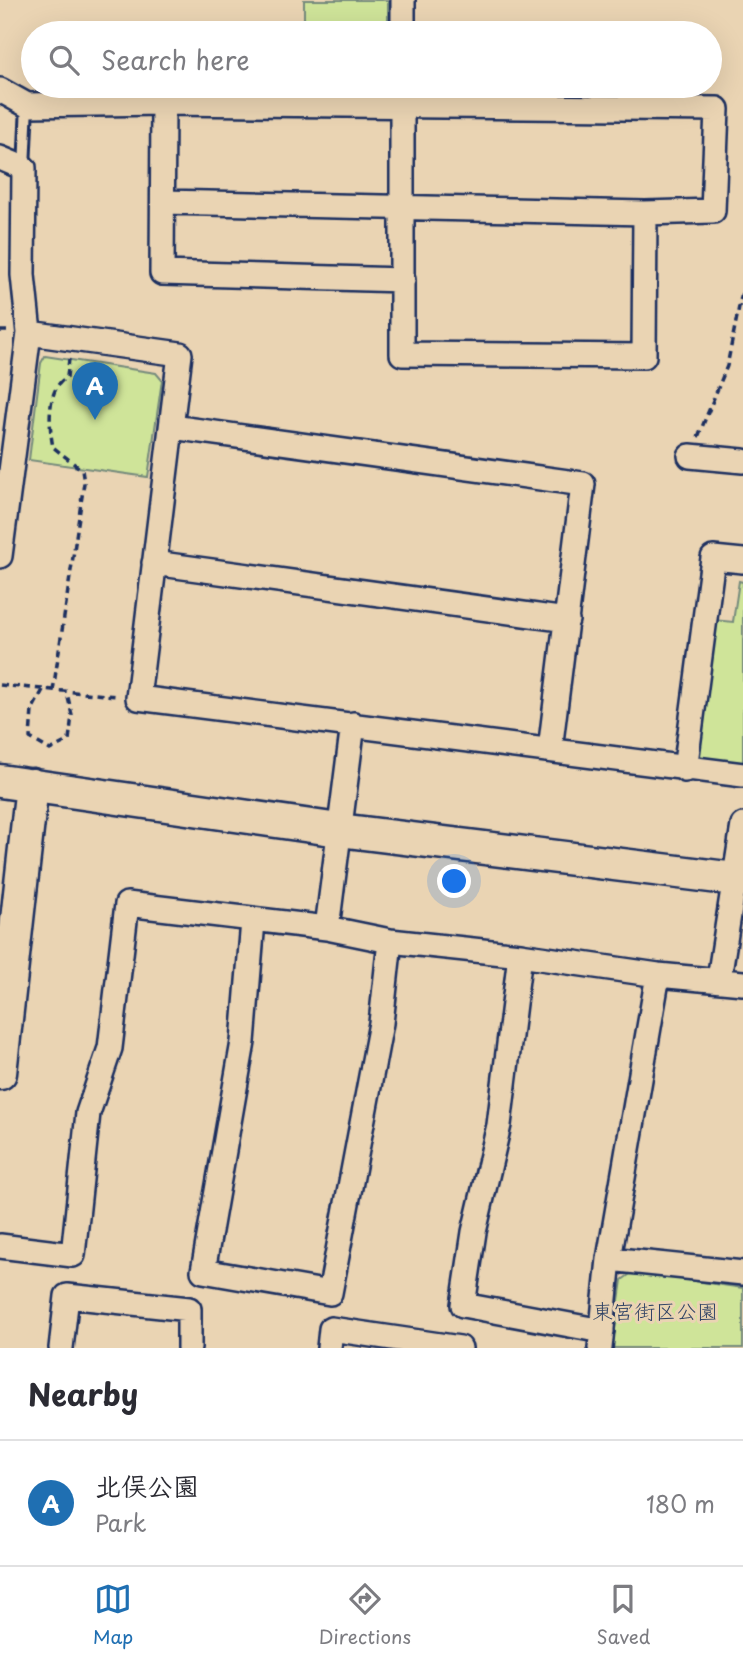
<!DOCTYPE html>
<html lang="en">
<head>
<meta charset="utf-8">
<style>
  :root { --surface:#fff; --page:#f2f2f3; --text:#2b2b33; --muted:#7c7c81; --line:#e1e1e2; --accent:#1f6fb2 }
  body { margin:0; font-family:"Playpen Sans","Klee One",sans-serif; background:var(--page); color:var(--text) }
  .you { position:absolute; left:455px; top:882px; width:24px; height:24px; margin:-18px; border:5px solid #fff; border-radius:50%; background:#1a73e8; box-shadow:0 0 0 10px #1a73e833 }
  .badge { display:grid; place-items:center; width:46px; height:46px; border-radius:50%; background:var(--accent); color:#fff; font-size:23px; font-weight:700 }
  .pin { position:absolute; translate:-50% -58px; filter:drop-shadow(0 2px 4px #0008) }
  .pin::after { content:''; position:absolute; top:37px; width:24px; height:21px; background:inherit; clip-path:polygon(0 0,100% 0,50% 100%) }
  .list { margin:0; padding:0; list-style:none }
  h2 { display:flex; justify-content:space-between; align-items:center; height:91px; margin:0; padding:0 28px; font-size:30px }
  h2 small { font-size:23px; font-weight:400; color:var(--muted) }
  .list li { display:grid; grid-template-columns:46px 1fr auto; gap:21px; align-items:center; box-sizing:border-box; height:126px; padding:0 28px; border-top:2px solid var(--line) }
  .list b { display:block; font-size:26px; white-space:nowrap }
  .list p { margin:0; font-size:23px; white-space:nowrap; color:var(--muted) }
  .list em { font-size:23px; font-style:normal; color:var(--muted) }
  .icon { flex:none; width:38px; height:38px; fill:none; stroke:currentColor; stroke-width:2; stroke-linecap:round; stroke-linejoin:round }
  .map { position:relative; flex:none; width:743px; height:1348px; overflow:hidden }
  .search { position:absolute; background:var(--surface); box-shadow:0 7px 28px #0002; left:21px; right:21px; top:21px; height:77px; display:flex; align-items:center; gap:18px; box-sizing:border-box; padding:0 24px; border-radius:38px; color:var(--muted); font-size:26px }
  .sheet { height:217px; background:var(--surface) }
  nav { display:flex; justify-content:space-around; align-items:center; box-sizing:border-box; height:98px; border-top:2px solid var(--line); background:var(--surface); font-size:19px; color:var(--muted) }
  nav a { display:grid; justify-items:center; gap:4px }
  nav .on { color:var(--accent) }
  .map>svg:first-child { display:block }
  .green { fill:#cfe499; stroke:#758a7c; stroke-width:2 }
  .lines { fill:none; stroke-linecap:round; stroke-linejoin:round }
  .lane-casing { stroke:#1b2f5e; stroke-width:16 }
  .street-casing { stroke:#1b2f5e; stroke-width:28 }
  .secondary-casing { stroke:#1b2f5e; stroke-width:37 }
  .path { stroke:#1b2f5e; stroke-width:3.5; stroke-dasharray:7 5; stroke-linecap:butt }
  .lane { stroke:#ead4b3; stroke-width:10 }
  .street { stroke:#ead4b3; stroke-width:23 }
  .secondary { stroke:#ead4b3; stroke-width:32 }
  .labels { text-anchor:middle; stroke-width:6; stroke-linejoin:round; paint-order:stroke }
  .park-label { font-size:21px; fill:#2d4164; stroke:#ead4b3 }
</style>
</head>
<body>
<div class="map">
<svg width="743" height="1348" viewBox="0 0 743 1348">
  <rect width="100%" height="100%" fill="#ead4b3"/>
  <filter id="ink" filterUnits="userSpaceOnUse"><feTurbulence type="fractalNoise" baseFrequency=".0143" numOctaves="2"/><feDisplacementMap in="SourceGraphic" scale="14" xChannelSelector="R" yChannelSelector="G"/><feConvolveMatrix kernelMatrix="1 2 1 2 8 2 1 2 1" color-interpolation-filters="sRGB"/></filter>
  <g filter="url(#ink)">
    <path class="green" d="M304,0H388V33H304Z
      M45,356L156,373L162,380L148,477L29,460L41,363Z
      M739,581L743,582V767L695,762L714,620L733,622Z
      M633,1272L743,1288V1348H612L622,1280Z"/>
    <g class="lines">
      <g class="lane-casing">
        <path id="lane" d="M24,168L27,105"/>
      </g>
      <g class="street-casing">
        <path id="street" d="M403,33V0
          M402,86V354L644,356L645,213L713,211L717,109C533,106 348,105 163,103L162,273L403,280
          M0,90L27,105L163,103
          M0,158L24,168L23,275L29,333L0,556
          M163,202L645,213
          M29,333L180,354L138,698L743,775
          M172,427L583,484L550,750
          M690,456L743,461
          M154,563L567,620
          M685,770L713,558L743,561
          M253,921L243,1042L203,1271L330,1293L381,1023L390,941
          M327,928L353,724
          M520,955L499,1125L474,1232L463,1305L602,1331
          M719,979L743,825
          M0,1246L73,1255L88,1113L110,1048L127,904L327,928L390,941L520,955L658,975L743,983
          M609,1259L743,1273
          M61,1348L67,1296L189,1309V1348
          M329,1348L331,1329L460,1348
          M600,1348L609,1259L658,975"/>
      </g>
      <g class="secondary-casing">
        <path id="secondary" d="M0,781L339,830L743,880
          M0,1073L32,785"/>
      </g>
      <path class="path" d="M0,331H9
        M698,437L727,366L743,287
        M0,685L116,696
        M43,690L32,710L30,738L50,750L69,740L72,715L67,693
        M53,691L84,483L82,470L53,447C49,427 46,388 67,377L69,359"/>
      <use href="#lane" class="lane"/>
      <use href="#street" class="street"/>
      <use href="#secondary" class="secondary"/>
    </g>
  </g>
  <g class="labels">
    <g class="park-label">
      <text x="655" y="1319">東宮街区公園</text>
    </g>
  </g>
</svg>
<div class="you"></div>
<div class="pin badge" style="left:95px;top:420px">A</div>
<div class="search"><svg class="icon" aria-label="search" viewBox="0 0 24 24"><circle cx="10" cy="10" r="6"/><path d="M15 15l6 6"/></svg>Search here</div>
</div>
<section class="sheet">
<h2>Nearby<small></small></h2>
<ul class="list">
<li><span class="badge">A</span><div><b>北俣公園</b><p>Park</p></div><em>180 m</em></li>
</ul>
</section>
<nav>
<a class="on"><svg class="icon" aria-label="map" viewBox="0 0 24 24"><path d="M3 6l6-2 6 2 6-2v14l-6 2-6-2-6 2zM9 4v14M15 6v14"/></svg>Map</a>
<a><svg class="icon" aria-label="directions" viewBox="0 0 24 24"><path d="M12 3l9 9-9 9-9-9zM9 14v-3h6M13 9l2 2-2 2"/></svg>Directions</a>
<a><svg class="icon" aria-label="saved" viewBox="0 0 24 24"><path d="M7 4h10v16l-5-4-5 4z"/></svg>Saved</a>
</nav>
</body>
</html>
